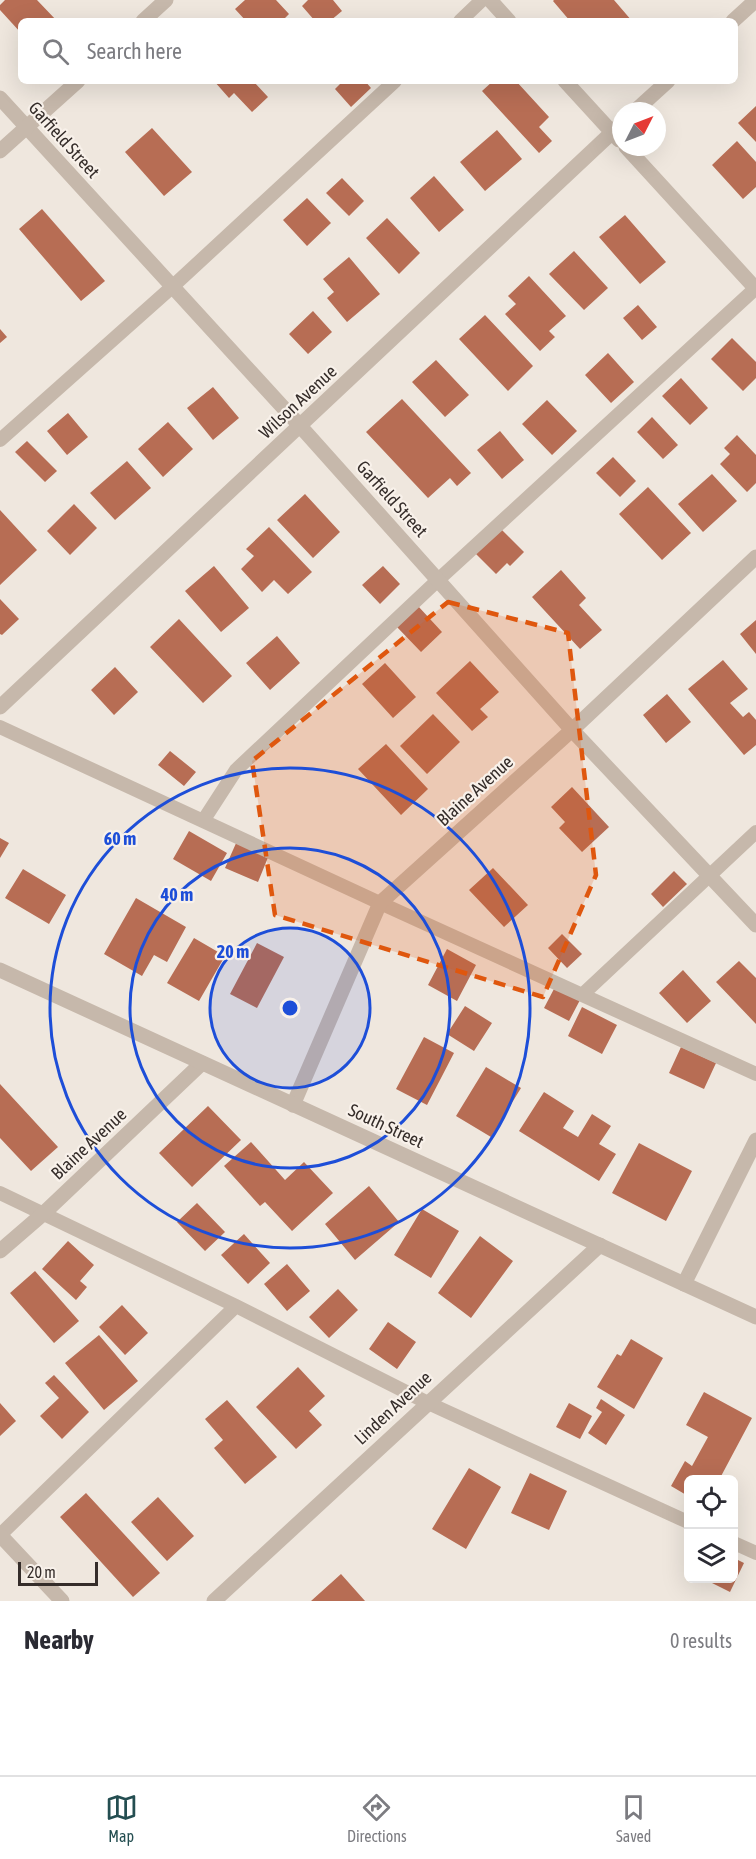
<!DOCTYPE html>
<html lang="en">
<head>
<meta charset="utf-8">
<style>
  :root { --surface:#fff; --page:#f7f7f7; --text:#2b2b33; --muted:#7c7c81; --line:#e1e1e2; --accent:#244e51 }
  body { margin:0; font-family:"Asap Condensed",sans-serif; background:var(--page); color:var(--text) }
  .controls { position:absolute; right:18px; bottom:18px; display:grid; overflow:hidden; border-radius:9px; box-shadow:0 6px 24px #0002 }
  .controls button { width:54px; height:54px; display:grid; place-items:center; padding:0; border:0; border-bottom:2px solid var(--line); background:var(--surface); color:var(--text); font:30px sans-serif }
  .compass { position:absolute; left:612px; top:102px; width:54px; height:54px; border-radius:50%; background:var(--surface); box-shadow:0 6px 24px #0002; rotate:48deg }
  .scale { position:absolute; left:18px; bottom:15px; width:80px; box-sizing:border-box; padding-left:6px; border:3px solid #352d2a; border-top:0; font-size:16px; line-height:21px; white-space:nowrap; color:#352d2a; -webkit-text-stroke:4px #f8f1ea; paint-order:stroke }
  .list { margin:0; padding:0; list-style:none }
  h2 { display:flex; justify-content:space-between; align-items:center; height:78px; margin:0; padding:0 24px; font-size:26px }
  h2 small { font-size:20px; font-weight:400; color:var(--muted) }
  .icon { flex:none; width:33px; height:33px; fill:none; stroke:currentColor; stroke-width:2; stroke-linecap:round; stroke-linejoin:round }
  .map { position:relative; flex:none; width:756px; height:1601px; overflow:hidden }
  .search { position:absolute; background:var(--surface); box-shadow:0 6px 24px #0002; left:18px; right:18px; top:18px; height:66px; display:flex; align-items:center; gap:15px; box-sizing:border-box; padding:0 21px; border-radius:9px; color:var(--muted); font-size:22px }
  .sheet { height:174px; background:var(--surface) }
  nav { display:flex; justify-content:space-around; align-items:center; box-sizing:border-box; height:84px; border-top:2px solid var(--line); background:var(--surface); font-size:16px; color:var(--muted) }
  nav a { display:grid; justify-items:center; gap:3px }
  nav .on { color:var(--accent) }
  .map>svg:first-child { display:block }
  .building { fill:#b76d54 }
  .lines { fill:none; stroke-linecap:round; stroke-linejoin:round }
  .service { stroke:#c6b8ab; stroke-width:14 }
  .minor { stroke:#c6b8ab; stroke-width:15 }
  .tertiary { stroke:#c6b8ab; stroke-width:15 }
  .marked { fill:#df570e; fill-opacity:0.2; stroke:#df570e; stroke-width:4.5; stroke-dasharray:12 8; stroke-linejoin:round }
  .ring { fill:none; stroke:#1d4ed8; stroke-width:3 }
  .labels { text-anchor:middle; stroke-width:4.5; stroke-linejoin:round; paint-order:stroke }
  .street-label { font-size:18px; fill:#352d2a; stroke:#f8f1ea }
  .centre { fill:#1d4ed8; stroke:#f8f1ea; stroke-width:3 }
  .ring-label { font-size:18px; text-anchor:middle; font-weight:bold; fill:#1d4ed8; stroke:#f8f1ea; stroke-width:4.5; stroke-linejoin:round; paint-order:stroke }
</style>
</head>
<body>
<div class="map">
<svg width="756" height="1601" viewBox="0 0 756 1601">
  <rect width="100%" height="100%" fill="#efe7de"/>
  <path class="building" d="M5,0H37L57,21H21V33L0,10V5Z
    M245,0H276L289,14L282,21H246L235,9Z
    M308,0H333L342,11L330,21H315L302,6Z
    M554,0H614L632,21H570L553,1Z
    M214,81H253L268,97L252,112L234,93L229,98Z
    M343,81H365L371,88L351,107L335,89Z
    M493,81H516L549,117L539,127L552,141L539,153L482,91Z
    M756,106V142L738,123Z
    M152,128L192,172L164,196L125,152Z
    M497,130L522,159L485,191L460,162Z
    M737,141L756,162V187L743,199L712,165Z
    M434,176L464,210L439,232L410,198Z
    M342,178L364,201L349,216L326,193Z
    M307,198L331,223L307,246L283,220Z
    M42,209L105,281L81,301L19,229Z
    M625,215L666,262L640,284L599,237Z
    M387,218L420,253L399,274L366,238Z
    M574,251L608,288L584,310L549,274Z
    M349,257L380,294L347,322L327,298L334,292L323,279Z
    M529,276L566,316L549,331L555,337L540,351L505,314L516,304L508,296Z
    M638,305L657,327L642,340L623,318Z
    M313,311L332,332L308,354L289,334Z
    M485,315L533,366L508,391L459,339Z
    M0,329L7,337L0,343Z
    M732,338L756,362V378L743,391L711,359Z
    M608,353L634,382L611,403L585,375Z
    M436,360L469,395L445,417L412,382Z
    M681,378L708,408L690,425L662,396Z
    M213,387L239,418L213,440L187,408Z
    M402,399L471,473L457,486L450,478L428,498L366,432Z
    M547,400L577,431L552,455L522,424Z
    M68,413L88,437L67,455L47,431Z
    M652,417L678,445L663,459L637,432Z
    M168,422L193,449L163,477L138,449Z
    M500,431L524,460L502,479L477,450Z
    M737,435L756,455V483L747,492L720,464L730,454L724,448Z
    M27,441L57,471L45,482L15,452Z
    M613,457L636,481L620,497L596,473Z
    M127,461L151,488L115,520L90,493Z
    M712,474L737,501L703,532L678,504Z
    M648,487L691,533L662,560L619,514Z
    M305,494L340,532L313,558L277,520Z
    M74,504L97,528L70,555L47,531Z
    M0,510L37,550L0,585Z
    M269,527L312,572L288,594L274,580L262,592L241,569L254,556L246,549Z
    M500,528L524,552L510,566L507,563L496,574L474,552Z
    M214,566L249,608L221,632L185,591Z
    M383,566L400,584L380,604L362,585Z
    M561,570L586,598L579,605L602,630L580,649L532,597Z
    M0,599L19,619L2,635L0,634Z
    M418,606L442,632L421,652L396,626Z
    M179,619L232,676L203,703L150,647Z
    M756,620V654L740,634Z
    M277,636L300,663L270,690L246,663Z
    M723,660L748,689L730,703L743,717L749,712L756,720V745L744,755L688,689Z
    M470,661L499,692L480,709L488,717L472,731L436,693Z
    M385,663L416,697L393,718L362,684Z
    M115,667L138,692L114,715L91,690Z
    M667,694L691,722L666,743L643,715Z
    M433,714L460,742L427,774L400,746Z
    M386,744L428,789L401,815L358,769Z
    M170,751L196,772L184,786L158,765Z
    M572,787L609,827L582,852L559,828L565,822L551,807Z
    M189,831L227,853L211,881L173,859Z
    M0,838L9,843L0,858Z
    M237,841L269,855L258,882L225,868Z
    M493,868L528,905L504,927L469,890Z
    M23,869L66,895L49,924L5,898Z
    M674,871L687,884L663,907L651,894Z
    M136,898L186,927L167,962L154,955L142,976L104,954Z
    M562,934L582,954L567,968L548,948Z
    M194,938L225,956L199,1001L167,983Z
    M257,943L284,957L257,1008L230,994Z
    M447,949L476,965L457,1001L428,985Z
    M739,961L756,978V1024L716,982Z
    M683,970L711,1001L687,1023L659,993Z
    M555,987L580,1000L569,1021L544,1008Z
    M465,1006L492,1023L474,1051L447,1034Z
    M582,1007L617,1025L602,1054L568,1036Z
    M424,1037L454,1053L427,1105L396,1089Z
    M681,1047L716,1063L704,1089L669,1073Z
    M486,1067L521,1088L491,1137L456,1116Z
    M0,1084L58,1147L31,1171L0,1138Z
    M544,1092L574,1111L563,1128L578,1137L592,1114L611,1126L599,1144L616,1154L599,1181L519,1131Z
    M208,1106L241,1140L192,1187L159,1153Z
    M251,1142L285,1180L304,1162L333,1193L292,1231L265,1202L260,1206L224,1166Z
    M639,1143L692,1171L666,1221L612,1193Z
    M369,1186L399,1222L355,1260L325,1224Z
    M197,1203L225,1232L205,1251L177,1222Z
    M422,1209L459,1231L431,1278L394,1255Z
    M244,1234L270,1263L248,1284L221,1255Z
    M480,1236L513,1261L471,1318L438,1293Z
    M68,1241L94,1265L80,1281L87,1287L76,1300L42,1269Z
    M287,1264L310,1291L287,1311L264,1284Z
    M35,1271L79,1321L54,1343L10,1293Z
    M338,1289L358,1310L329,1338L309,1317Z
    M122,1305L148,1333L125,1355L99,1327Z
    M388,1322L416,1342L397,1369L369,1349Z
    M99,1335L138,1381L104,1410L65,1363Z
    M631,1339L663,1358L634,1409L597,1387L617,1354L621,1356Z
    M298,1367L325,1396L309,1411L322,1425L296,1449L256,1407Z
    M54,1375L89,1412L62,1439L40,1416L59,1398L45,1383Z
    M704,1392L752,1418L719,1480H688V1496L671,1486L685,1461L692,1466L708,1437L686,1425Z
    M601,1399L625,1415L606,1445L588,1433L602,1412L596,1408Z
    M227,1400L277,1457L245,1484L214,1448L223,1440L205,1419Z
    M0,1403L16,1421L0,1436Z
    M569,1403L592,1416L580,1439L556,1427Z
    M469,1468L501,1487L466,1549L432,1529Z
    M530,1473L567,1491L549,1530L511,1513Z
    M86,1493L160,1573L133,1597L60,1517Z
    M158,1497L194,1536L167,1561L131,1522Z
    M734,1558L744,1563L730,1592L702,1578H734Z
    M341,1574L365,1601H311Z"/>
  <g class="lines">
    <path class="service" d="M460,21L482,0
      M0,440L172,287L395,81
      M0,727L380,903L756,1074
      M203,821L236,770L438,580L756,288
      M582,995L756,832
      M0,1193L236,1306L428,1403L688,1522
      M0,1535L236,1306
      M734,1543L756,1553"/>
    <path class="minor" d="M490,0L509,21
      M733,21L756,0
      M565,81L619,140
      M0,98L301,427L572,730L756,925
      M635,111L668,81
      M626,147L756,289
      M0,707L621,124
      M293,1105L380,903L572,730L756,557
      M0,1251L44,1213L202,1063
      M684,1284L756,1140
      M0,1535L62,1601
      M214,1601L600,1245"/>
    <path class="tertiary" d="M143,21L166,0
      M0,151L78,81
      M0,970L756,1317"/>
  </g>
  <path class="marked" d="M448,602L568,633L596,875L543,997L275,915L252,761Z"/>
  <circle cx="290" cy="1008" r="80" fill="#1d4ed8" fill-opacity=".12"/>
  <g class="ring">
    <circle cx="290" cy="1008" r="80"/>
    <circle cx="290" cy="1008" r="160"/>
    <circle cx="290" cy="1008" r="240"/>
  </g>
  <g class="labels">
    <g class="street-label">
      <text transform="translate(64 140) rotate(48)" y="6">Garfield Street</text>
      <text transform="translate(298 402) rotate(-43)" y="6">Wilson Avenue</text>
      <text transform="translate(392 499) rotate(48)" y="6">Garfield Street</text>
      <text transform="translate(475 791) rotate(-42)" y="6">Blaine Avenue</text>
      <text transform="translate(386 1126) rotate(25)" y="6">South Street</text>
      <text transform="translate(89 1144) rotate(-43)" y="6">Blaine Avenue</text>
      <text transform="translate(393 1408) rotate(-43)" y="6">Linden Avenue</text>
    </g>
  </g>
  <circle cx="290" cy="1008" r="9" class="centre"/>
  <g class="ring-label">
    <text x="120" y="845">60 m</text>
    <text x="177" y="901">40 m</text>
    <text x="233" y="958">20 m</text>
  </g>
</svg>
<div class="controls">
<button><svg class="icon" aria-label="locate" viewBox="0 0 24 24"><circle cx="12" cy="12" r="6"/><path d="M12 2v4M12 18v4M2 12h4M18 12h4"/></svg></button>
<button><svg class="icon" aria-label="layers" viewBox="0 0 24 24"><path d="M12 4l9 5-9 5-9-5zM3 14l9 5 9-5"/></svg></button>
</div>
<svg class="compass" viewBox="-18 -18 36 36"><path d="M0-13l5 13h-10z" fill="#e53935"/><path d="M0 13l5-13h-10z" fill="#7c7c81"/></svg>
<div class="scale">20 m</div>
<div class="search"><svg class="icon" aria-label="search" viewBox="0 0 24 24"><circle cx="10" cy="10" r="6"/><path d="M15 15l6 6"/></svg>Search here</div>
</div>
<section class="sheet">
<h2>Nearby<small>0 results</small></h2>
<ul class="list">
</ul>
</section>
<nav>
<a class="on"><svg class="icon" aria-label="map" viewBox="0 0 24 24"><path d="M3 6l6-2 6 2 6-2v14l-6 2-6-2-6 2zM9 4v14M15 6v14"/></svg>Map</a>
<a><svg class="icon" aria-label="directions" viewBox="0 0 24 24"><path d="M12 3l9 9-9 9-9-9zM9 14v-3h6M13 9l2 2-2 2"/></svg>Directions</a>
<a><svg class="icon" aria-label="saved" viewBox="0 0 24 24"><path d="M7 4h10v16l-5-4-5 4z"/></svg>Saved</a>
</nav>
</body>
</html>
